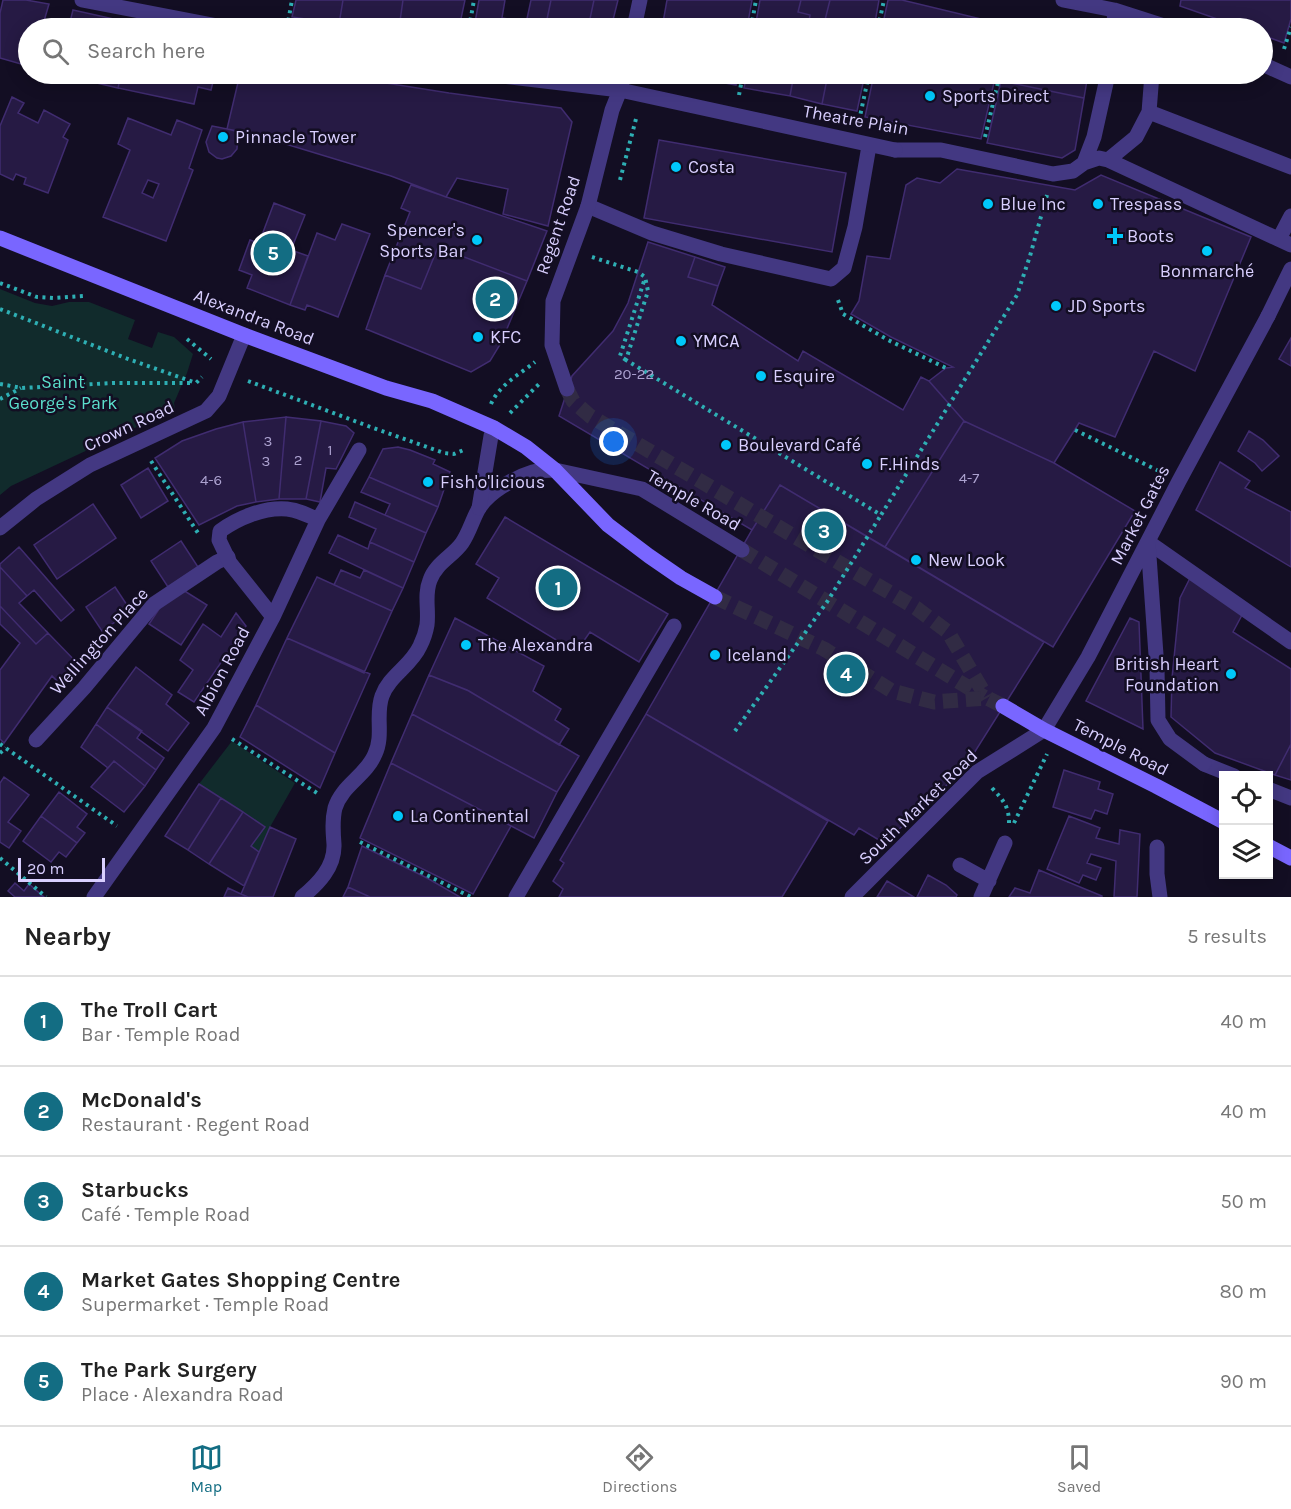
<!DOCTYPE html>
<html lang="en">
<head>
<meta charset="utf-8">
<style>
  :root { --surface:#fff; --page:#f2f2f2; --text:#222; --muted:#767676; --line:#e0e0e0; --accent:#136d83 }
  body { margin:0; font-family:Karla,sans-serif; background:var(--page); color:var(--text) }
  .controls { position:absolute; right:18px; bottom:18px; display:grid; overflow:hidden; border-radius:0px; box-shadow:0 3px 15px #0003 }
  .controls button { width:54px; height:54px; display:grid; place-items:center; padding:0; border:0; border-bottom:2px solid var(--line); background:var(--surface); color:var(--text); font:30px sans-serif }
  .scale { position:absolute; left:18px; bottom:15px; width:87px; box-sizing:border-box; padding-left:6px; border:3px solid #d9cfff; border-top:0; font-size:16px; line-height:21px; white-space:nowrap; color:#d9cfff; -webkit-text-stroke:4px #130e23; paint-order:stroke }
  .you { position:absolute; left:614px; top:442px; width:21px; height:21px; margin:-15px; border:4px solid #fff; border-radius:50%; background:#1a73e8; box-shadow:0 0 0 9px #1a73e833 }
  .badge { display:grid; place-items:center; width:39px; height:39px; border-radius:50%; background:var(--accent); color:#fff; font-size:20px; font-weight:700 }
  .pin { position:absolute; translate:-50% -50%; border:3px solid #fff; box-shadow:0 2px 6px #0006 }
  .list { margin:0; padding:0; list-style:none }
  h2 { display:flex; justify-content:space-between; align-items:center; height:78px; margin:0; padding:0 24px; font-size:26px }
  h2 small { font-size:20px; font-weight:400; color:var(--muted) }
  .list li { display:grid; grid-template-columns:39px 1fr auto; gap:18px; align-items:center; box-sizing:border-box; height:90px; padding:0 24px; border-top:2px solid var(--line) }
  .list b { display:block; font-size:22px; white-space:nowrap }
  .list p { margin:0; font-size:20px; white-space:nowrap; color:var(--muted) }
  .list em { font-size:20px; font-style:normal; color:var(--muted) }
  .icon { flex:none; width:33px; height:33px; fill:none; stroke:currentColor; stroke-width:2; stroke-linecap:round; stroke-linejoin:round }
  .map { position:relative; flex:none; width:1291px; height:897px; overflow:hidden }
  .search { position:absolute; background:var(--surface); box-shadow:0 3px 15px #0003; left:18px; right:18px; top:18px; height:66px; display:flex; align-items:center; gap:15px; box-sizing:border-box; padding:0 21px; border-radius:33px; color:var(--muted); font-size:22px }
  .sheet { height:528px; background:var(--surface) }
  nav { display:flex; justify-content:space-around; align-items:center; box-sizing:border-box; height:84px; border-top:2px solid var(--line); background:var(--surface); font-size:16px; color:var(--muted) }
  nav a { display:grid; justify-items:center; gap:3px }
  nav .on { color:var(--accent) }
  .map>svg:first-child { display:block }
  .green { fill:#112b2c }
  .building { fill:#261a44; stroke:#402c70; stroke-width:1.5; fill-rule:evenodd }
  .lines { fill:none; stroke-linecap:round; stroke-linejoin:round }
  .minor-tunnel { stroke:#312b44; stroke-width:15; stroke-dasharray:15 8; stroke-linecap:butt }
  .secondary-tunnel { stroke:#312b44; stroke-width:15; stroke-dasharray:15 8; stroke-linecap:butt }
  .path { stroke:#2eafb4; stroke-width:4; stroke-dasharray:3 4.5; stroke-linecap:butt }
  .service { stroke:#433882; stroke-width:15 }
  .pedestrian { stroke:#433882; stroke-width:15 }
  .minor { stroke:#433882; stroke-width:15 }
  .secondary { stroke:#7966ff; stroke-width:15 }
  .poi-dot { fill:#00c8fa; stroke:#130e23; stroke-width:2 }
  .labels { text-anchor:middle; stroke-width:5; stroke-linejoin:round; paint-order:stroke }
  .number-label { font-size:15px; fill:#aca2d0 }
  .poi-label { font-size:18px; fill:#d9cfff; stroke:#130e23; text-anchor:start }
  .street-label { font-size:18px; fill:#d9cfff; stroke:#130e23 }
  .park-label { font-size:18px; fill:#5bdfcc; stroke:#130e23 }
</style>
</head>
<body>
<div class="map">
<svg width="1291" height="897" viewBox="0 0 1291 897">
  <rect width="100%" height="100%" fill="#130e23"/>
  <path class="green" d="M0,289L35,303L52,306L69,302H89L135,320L128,339L152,348L158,332L174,337L193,354L187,373L174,403L175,409L11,486L0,495Z
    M232,741L295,783L270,827L259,852L251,846L264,826L199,784Z"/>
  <path class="building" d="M3,0H26L49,4L42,28H28V66L0,58V13Z
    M296,0H343L339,24L292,17Z
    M343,0H403L399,28H369L339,24Z
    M403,0H465L459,28H399Z
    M479,0H505L502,18L526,22L525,28H474Z
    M531,0H551L546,24L569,28H525Z
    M551,0H594L588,28H569L546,24Z
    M594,0H618L611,28H588Z
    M667,0H752L747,28H662Z
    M760,0H801L798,12L810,15L808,28H755Z
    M801,0H830L823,28H808L810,15L798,12Z
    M830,0H879L874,28H823Z
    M888,0H902L1006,25L1005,28H882Z
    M1181,0H1291V19L1284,43L1262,35V28H1243L1180,6Z
    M73,10L132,23L131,28H42L45,20L69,26Z
    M59,74H121L118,88Z
    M121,74H215L211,90L198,87L194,104L118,88Z
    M240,74H329L449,93L561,108L572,122L548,226L503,214L508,189L457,178L446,197L391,176L279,142L227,129Z
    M678,74H738L736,85Z
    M747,74H794L790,96L744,88Z
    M794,74H828L822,104L790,96Z
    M828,74H865L857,111L822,104Z
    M874,74H996L981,139L865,117Z
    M1003,74H1088L1084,98L1001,81Z
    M1001,81L1084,98L1075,150L1062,158L987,143Z
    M12,97L24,103L18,113L38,123L44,110L70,124L63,137L68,140L48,193L24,184L26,178L16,174L13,180L0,174V126Z
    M128,118L171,135L177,120L202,130L189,168L193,170L166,241L103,217L130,150L118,144ZM148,180L159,184L153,198L142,193Z
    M212,126L238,131L237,149L231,156L222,159L217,158L209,152L206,142Z
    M659,140L846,173L832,252L644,218Z
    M957,169L1075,190L1101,175L1251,237L1195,371L1154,351L1115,437L1079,423L1054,463L964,421L929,381L946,368L953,367L891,337L851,314L859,301L867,256L890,259L906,185L917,178L940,183Z
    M411,185L547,231L527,281L438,247L421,289L385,275L410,212L401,208Z
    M274,203L305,215L291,250L308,256L290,305L247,288L252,275L239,270L250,240L259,243Z
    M342,224L370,234L338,317L307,305L305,310L290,305L317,233L335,240Z
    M648,242L695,257L688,277L718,286L712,305L798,361L803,351L903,410L921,377L929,381L964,421L885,547L780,485L752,530L559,416L572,376L613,331L628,303Z
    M438,247L527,281L501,343L490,361L471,372L366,329L385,275L421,289Z
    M695,257L725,267L718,286L688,277Z
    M1291,338V366L1279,359Z
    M286,417L321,421L306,499H279Z
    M286,417L279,499L256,502L243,422Z
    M321,421L346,426L354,433L336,469L326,468L320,502L306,499Z
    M964,421L1054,463L1135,511L1053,647L885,547Z
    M243,422L256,502L237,506L199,525L155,458L182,441L216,429Z
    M1249,431L1263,440L1279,456L1262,471L1255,463L1238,451Z
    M398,447L410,450L435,460L433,464L450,472L438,507L369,477L383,449Z
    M1220,462L1250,481L1245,488L1291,512V567L1196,510Z
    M148,468L168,501L141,518L121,485Z
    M369,477L438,507L426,533L385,515L390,504L361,492Z
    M780,485L1044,642L964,769L884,843L859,828L854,835L646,714L752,530Z
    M355,502L426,533L414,562L370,542L376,529L349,517Z
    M93,504L116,538L57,579L34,545Z
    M505,517L668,614L639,662L590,632L576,652L487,598L499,578L476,564Z
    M338,535L368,549L370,542L414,562L403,588L329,553Z
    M181,541L198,567L168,587L151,561Z
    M19,547L74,610L61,621L34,590L27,596L0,567V564Z
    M0,567L27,596L19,603L48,633L36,644L0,606Z
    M341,570L360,578L364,570L403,588L392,611L334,585Z
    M317,577L392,611L364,673L287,638Z
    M1190,578L1242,615L1233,632L1291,669V744L1275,775L1215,753L1171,717L1172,678L1180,598Z
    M175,585L207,605L181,645L149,624Z
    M115,587L131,611L102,631L86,607Z
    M0,606L36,644L48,633L80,666L61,685L52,676L4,743L0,739V670L20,643L0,624Z
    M236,613L246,626L194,702L178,692L193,670L180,660L203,624L221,637Z
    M455,618L544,666L533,691L561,709L555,720L569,729L559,745L469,691L429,675Z
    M1130,618L1139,622L1143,729L1086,701Z
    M287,638L370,674L335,753L256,705Z
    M136,667L172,695L166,704L189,723L168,751L107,707Z
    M429,675L467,690L579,756L557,792L412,714Z
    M256,705L335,753L320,788L240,737Z
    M107,707L142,731L137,738L164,758L156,770L96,724Z
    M412,714L557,792L534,838L391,763Z
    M646,714L828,821L782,897H559L563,889L553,881L564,863L560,860Z
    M96,724L156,770L145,786L114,761L108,768L81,747Z
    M1291,744V780L1275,775Z
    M114,761L145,786L124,812L91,787Z
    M391,763L511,826L473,894L360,838Z
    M1064,770L1100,782L1098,789L1113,794L1107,814L1095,810L1091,819L1053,807Z
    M4,777L29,795L8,822L21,831L9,848L0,842V783Z
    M199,784L221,798L188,850L165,836Z
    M59,792L87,814L77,827L85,833L77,843L41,816Z
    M221,798L243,812L209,864L188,850Z
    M243,812L265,827L251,846L259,852L244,886L209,864Z
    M41,816L77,843L66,857L59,852L51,862L23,841Z
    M1069,816L1100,828L1096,838L1119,844L1120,830L1140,834L1137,897H1114L1116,861L1091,854L1087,863L1101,868L1096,880L1083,875L1079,883L1047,869Z
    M270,827L296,839L273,897H248L241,894Z
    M362,846L427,878L460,897H370L348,887Z
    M1039,870L1102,896V897H1009L1015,888L1030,893Z
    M928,875L946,885L957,895L956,897H917Z
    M887,881L914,897H877Z
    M15,883L24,891L29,884L44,897H15L8,891Z
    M348,887L368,896V897H343Z
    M228,888L241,894L248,897H224Z"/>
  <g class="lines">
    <path class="minor-tunnel" d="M567,389L573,401L590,416L916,608L948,632L987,698
      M742,550L984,697"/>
    <path class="secondary-tunnel" d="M715,597L824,649L892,691L934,702L987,698L1003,706"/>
    <path class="path" d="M287,28L292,0
      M469,28L474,0
      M751,28L756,0
      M878,28L884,0
      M1010,28L1011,25
      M1284,49L1291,27
      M739,95L743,74
      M859,121L869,74
      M985,137L1000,74
      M620,180L637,115
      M592,257L638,272L645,277L648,291L626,360L881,515L1017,295L1030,256L1047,195
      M0,283L37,297L54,298L84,296
      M838,300L843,314L888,340L946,368
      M0,309L128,359L196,383L202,377
      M187,339L211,359
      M626,360L620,356L645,278
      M248,381L368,426L444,453L454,454L466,449
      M0,384L22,388L113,383H192
      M0,399L21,388
      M491,404C499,385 520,374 535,362
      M510,413L541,382
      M1075,430L1161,472
      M151,461L198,533
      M735,731L827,602L881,515
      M232,739L317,793
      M0,744L117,826
      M0,753L6,748
      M992,788C1003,800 1009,806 1009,823
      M1014,823L1047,754
      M360,842L471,897
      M0,858L46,897"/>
    <path class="service" d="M1148,542L1291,642
      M36,740L84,688L154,604L217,562L228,557
      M1204,764L1234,776
      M1268,789L1291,798
      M302,897C318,884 335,867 334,844C333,832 332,820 335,808C342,785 366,776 375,754C384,735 375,715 382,696C389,676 411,666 420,646C423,640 426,631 427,625C429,609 424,595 430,580C436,563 453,556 462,543C469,533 472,521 478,510C488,492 514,478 533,472C540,470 548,470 555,470
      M516,897L674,626"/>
    <path class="pedestrian" d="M1063,0L1114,10L1170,28
      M1114,10L1115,28
      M1262,64L1291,77
      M1152,74L1149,112L1136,137L1108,160L1291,245
      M1149,112L1291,167
      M895,150H941L1053,174L1073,171L1084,163L1099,158L1108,160
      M1084,163L1094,137L1108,74
      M588,206L652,233L721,254L831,279L844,268L855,227L869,146
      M1279,239L1291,216
      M1268,316L1291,269
      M479,508L491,436L494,428"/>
    <path class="minor" d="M82,0L228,28
      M634,28L640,0
      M486,74L620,90L895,150
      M567,389L552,345L553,301L588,206L612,110L620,90L624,74
      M555,470L642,489L742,550
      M0,528L36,499L90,465L206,411L219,396L244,335
      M1148,542L1157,669L1158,720L1170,739L1204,764
      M273,617L230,563L219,540L220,531C238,518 264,507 287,509C298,510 308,515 318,520
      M1157,847V874L1160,897
      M960,865L989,881
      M94,897L214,728L273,617L318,520L359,450
      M852,897L977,772L1044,730L1088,657L1179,481L1268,316
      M981,897L1005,843"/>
    <path class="secondary" d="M0,238L244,335L386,388L432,401L494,428L526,447L555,470L608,525L649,556L681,578L715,597
      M1003,706L1044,730L1156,786L1224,822
      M1268,846L1291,858"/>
  </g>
  <g class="poi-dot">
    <circle cx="930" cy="96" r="6"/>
    <circle cx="223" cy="137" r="6"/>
    <circle cx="676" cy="167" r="6"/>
    <circle cx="988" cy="204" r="6"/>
    <circle cx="1098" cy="204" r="6"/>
    <path d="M1112 227h6v6h6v6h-6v6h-6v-6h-6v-6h6z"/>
    <circle cx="477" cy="240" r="6"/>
    <circle cx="1207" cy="251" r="6"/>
    <circle cx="1056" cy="306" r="6"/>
    <circle cx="478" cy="337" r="6"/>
    <circle cx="681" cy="341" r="6"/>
    <circle cx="761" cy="376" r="6"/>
    <circle cx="726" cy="445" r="6"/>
    <circle cx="867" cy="464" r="6"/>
    <circle cx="428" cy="482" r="6"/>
    <circle cx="916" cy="560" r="6"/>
    <circle cx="466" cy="645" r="6"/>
    <circle cx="715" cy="655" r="6"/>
    <circle cx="1231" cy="674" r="6"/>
    <circle cx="398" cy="816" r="6"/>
  </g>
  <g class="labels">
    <g class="number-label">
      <text x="634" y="379">20-22</text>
      <text x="268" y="446">3</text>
      <text x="330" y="455">1</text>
      <text x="298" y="465">2</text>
      <text x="266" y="466">3</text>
      <text x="969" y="483">4-7</text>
      <text x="211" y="485">4-6</text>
    </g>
    <g class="poi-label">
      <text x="942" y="102">Sports Direct</text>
      <text x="235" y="143">Pinnacle Tower</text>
      <text x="688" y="173">Costa</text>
      <text x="1000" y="210">Blue Inc</text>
      <text x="1110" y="210">Trespass</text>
      <text x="465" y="236" text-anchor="end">Spencer's<tspan x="465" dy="21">Sports Bar</tspan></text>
      <text x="1127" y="242">Boots</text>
      <text x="1207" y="277" text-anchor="middle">Bonmarché</text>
      <text x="1068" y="312">JD Sports</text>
      <text x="490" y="343">KFC</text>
      <text x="693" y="347">YMCA</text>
      <text x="773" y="382">Esquire</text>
      <text x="738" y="451">Boulevard Café</text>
      <text x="879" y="470">F.Hinds</text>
      <text x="440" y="488">Fish'o'licious</text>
      <text x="928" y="566">New Look</text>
      <text x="478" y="651">The Alexandra</text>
      <text x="727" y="661">Iceland</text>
      <text x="1219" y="670" text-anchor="end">British Heart<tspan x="1219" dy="21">Foundation</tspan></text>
      <text x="410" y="822">La Continental</text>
    </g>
    <g class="street-label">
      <text transform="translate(856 120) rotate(10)" y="6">Theatre Plain</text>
      <text transform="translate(558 225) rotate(-71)" y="6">Regent Road</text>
      <text transform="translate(254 317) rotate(21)" y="6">Alexandra Road</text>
      <text transform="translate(129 426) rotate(-25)" y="6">Crown Road</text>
      <text transform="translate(694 500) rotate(30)" y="6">Temple Road</text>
      <text transform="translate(1140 515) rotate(-63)" y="6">Market Gates</text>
      <text transform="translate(99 641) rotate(-48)" y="6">Wellington Place</text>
      <text transform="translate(222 671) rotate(-62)" y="6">Albion Road</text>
      <text transform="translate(1121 747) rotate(27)" y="6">Temple Road</text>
      <text transform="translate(918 807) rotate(-44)" y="6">South Market Road</text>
    </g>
    <g class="park-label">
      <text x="63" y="388">Saint<tspan x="63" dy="21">George's Park</tspan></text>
    </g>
  </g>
</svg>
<div class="controls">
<button><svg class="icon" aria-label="locate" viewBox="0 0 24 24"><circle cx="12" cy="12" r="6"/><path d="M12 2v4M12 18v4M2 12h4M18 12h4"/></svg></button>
<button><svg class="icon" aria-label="layers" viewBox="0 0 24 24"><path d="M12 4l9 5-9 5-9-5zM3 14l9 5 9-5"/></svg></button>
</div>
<div class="scale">20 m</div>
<div class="you"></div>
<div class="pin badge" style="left:558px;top:588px">1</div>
<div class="pin badge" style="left:495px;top:299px">2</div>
<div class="pin badge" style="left:824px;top:531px">3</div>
<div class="pin badge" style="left:846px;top:674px">4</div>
<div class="pin badge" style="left:273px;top:253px">5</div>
<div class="search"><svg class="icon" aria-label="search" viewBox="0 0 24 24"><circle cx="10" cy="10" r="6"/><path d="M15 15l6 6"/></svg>Search here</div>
</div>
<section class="sheet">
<h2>Nearby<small>5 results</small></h2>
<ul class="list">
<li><span class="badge">1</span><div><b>The Troll Cart</b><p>Bar · Temple Road</p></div><em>40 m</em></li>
<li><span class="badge">2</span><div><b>McDonald's</b><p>Restaurant · Regent Road</p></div><em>40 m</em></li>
<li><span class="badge">3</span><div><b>Starbucks</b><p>Café · Temple Road</p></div><em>50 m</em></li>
<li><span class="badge">4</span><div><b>Market Gates Shopping Centre</b><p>Supermarket · Temple Road</p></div><em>80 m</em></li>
<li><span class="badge">5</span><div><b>The Park Surgery</b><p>Place · Alexandra Road</p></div><em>90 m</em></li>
</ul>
</section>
<nav>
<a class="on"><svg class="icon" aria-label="map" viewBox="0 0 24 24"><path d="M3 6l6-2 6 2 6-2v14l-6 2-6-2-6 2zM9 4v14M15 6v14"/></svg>Map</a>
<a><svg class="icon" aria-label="directions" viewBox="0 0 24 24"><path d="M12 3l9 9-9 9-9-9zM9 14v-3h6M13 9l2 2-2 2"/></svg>Directions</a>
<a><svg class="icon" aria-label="saved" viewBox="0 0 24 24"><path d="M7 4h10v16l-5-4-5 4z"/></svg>Saved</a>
</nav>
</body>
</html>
